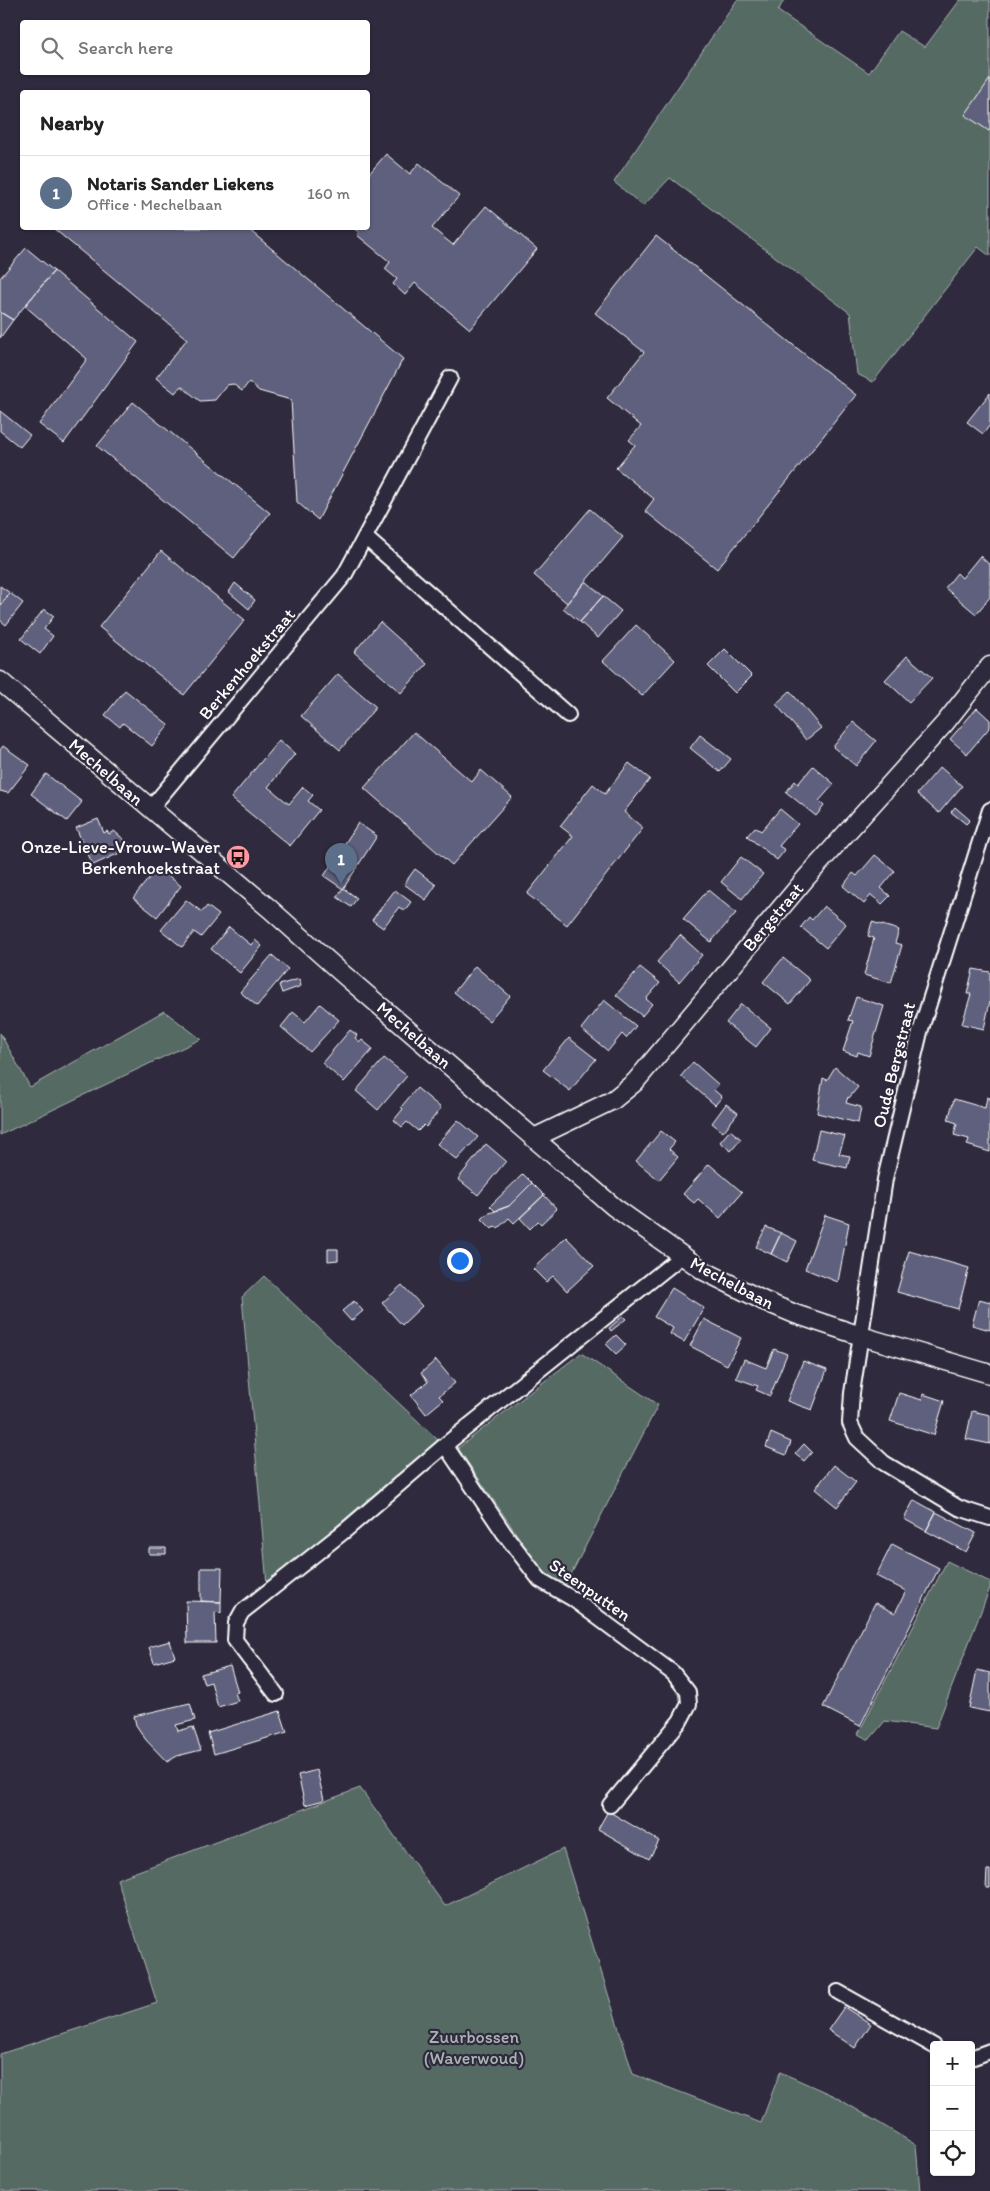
<!DOCTYPE html>
<html lang="en">
<head>
<meta charset="utf-8">
<style>
  :root { --surface:#fff; --page:#f2f2f2; --text:#222; --muted:#767676; --line:#e0e0e0; --accent:#85585c }
  body { margin:0; font-family:Itim,sans-serif; background:var(--page); color:var(--text) }
  .controls { position:absolute; right:15px; bottom:15px; display:grid; overflow:hidden; border-radius:5px; box-shadow:0 1px 4px #0004 }
  .controls button { width:45px; height:45px; display:grid; place-items:center; padding:0; border:0; border-bottom:1px solid var(--line); background:var(--surface); color:var(--text); font:25px sans-serif }
  .you { position:absolute; left:459px; top:1260px; width:18px; height:18px; margin:-12px; border:4px solid #fff; border-radius:50%; background:#1a73e8; box-shadow:0 0 0 8px #1a73e833 }
  .badge { display:grid; place-items:center; width:32px; height:32px; border-radius:50%; background:var(--accent); color:#fff; font-size:16px; font-weight:700 }
  .pin { position:absolute; translate:-50% -41px; filter:drop-shadow(0 1px 2px #0008) }
  .pin::after { content:''; position:absolute; top:26px; width:18px; height:15px; background:inherit; clip-path:polygon(0 0,100% 0,50% 100%) }
  .list { margin:0; padding:0; list-style:none }
  h2 { display:flex; justify-content:space-between; align-items:center; height:65px; margin:0; padding:0 20px; font-size:21px }
  h2 small { font-size:16px; font-weight:400; color:var(--muted) }
  .list li { display:grid; grid-template-columns:32px 1fr auto; gap:15px; align-items:center; box-sizing:border-box; height:75px; padding:0 20px; border-top:1px solid var(--line) }
  .list b { display:block; font-size:19px; white-space:nowrap }
  .list p { margin:0; font-size:16px; white-space:nowrap; color:var(--muted) }
  .list em { font-size:16px; font-style:normal; color:var(--muted) }
  .icon { flex:none; width:28px; height:28px; fill:none; stroke:currentColor; stroke-width:2; stroke-linecap:round; stroke-linejoin:round }
  .map { position:relative; flex:none; width:990px; height:2191px; overflow:hidden }
  .search { position:absolute; background:var(--surface); box-shadow:0 1px 4px #0004; left:20px; top:20px; width:350px; height:55px; display:flex; align-items:center; gap:12px; box-sizing:border-box; padding:0 18px; border-radius:5px; color:var(--muted); font-size:19px }
  .panel { position:absolute; background:var(--surface); box-shadow:0 1px 4px #0004; left:20px; top:90px; width:350px; height:140px; border-radius:5px }
  .map>svg:first-child { display:block }
  .green { fill:#556a64; stroke:#aab4b2 }
  .building { fill:#5e607d; stroke:#fff }
  .lines { fill:none; stroke-linecap:round; stroke-linejoin:round }
  .minor-casing { stroke:#fff; stroke-width:18 }
  .tertiary-casing { stroke:#fff; stroke-width:21 }
  .minor { stroke:#2f2a3d; stroke-width:14 }
  .tertiary { stroke:#2f2a3d; stroke-width:18 }
  .labels { text-anchor:middle; stroke-width:4.5; stroke-linejoin:round; paint-order:stroke }
  .street-label { font-size:18px; fill:#fff; stroke:#2f2a3d }
  .poi-label { font-size:18px; fill:#fff; stroke:#2f2a3d; text-anchor:end }
  .park-label { font-size:18px; fill:#aab4b2; stroke:#2f2a3d }
</style>
</head>
<body>
<div class="map">
<svg width="990" height="2191" viewBox="0 0 990 2191">
  <rect width="100%" height="100%" fill="#2f2a3d"/>
  <filter id="ink" filterUnits="userSpaceOnUse"><feTurbulence type="fractalNoise" baseFrequency=".02" numOctaves="2"/><feDisplacementMap in="SourceGraphic" scale="10" xChannelSelector="R" yChannelSelector="G"/><feConvolveMatrix kernelMatrix="1 2 1 2 8 2 1 2 1" color-interpolation-filters="sRGB"/></filter>
  <g filter="url(#ink)">
    <path class="green" d="M737,0H784L778,11L869,73L899,31L925,47L960,0H990V256L978,247L873,382L857,374L850,313L670,178L643,206L614,182Z
      M164,1011L201,1039L0,1135V1033L30,1087Z
      M264,1276L438,1440L267,1585L242,1297Z
      M581,1353L658,1405L564,1588L539,1567L458,1448Z
      M947,1561L990,1582V1588L936,1728L885,1721L869,1740L858,1734Z
      M360,1788L445,1906L563,1849L633,2074L761,2123L780,2072L834,2096L916,2145L920,2191H0V2054L157,2003L117,1879Z"/>
    <path class="building" d="M990,79V129L989,131L965,115Z
      M386,154L410,174L419,163L459,196L432,228L453,245L486,206L537,249L470,329L415,283L405,295L393,284L397,279L385,269L390,262L357,235L359,232L353,228H368V175Z
      M53,228H247L403,359L318,520L297,502L291,400L259,391L249,382L242,391L233,384L227,385L215,400L200,401L181,386L175,393L156,378L187,339Z
      M656,236L856,395L717,569L645,511L654,499L616,468L635,445L629,440L641,426L607,398L644,352L595,313Z
      M26,248L54,271L13,320L0,312V278Z
      M54,271L138,342L64,443L39,424L87,359L25,306Z
      M0,312L13,320L0,338Z
      M990,393V425L983,434L967,422Z
      M133,402L270,513L234,558L97,446Z
      M0,411L30,435L20,447L0,431Z
      M590,509L623,537L567,603L534,575Z
      M161,551L245,620L184,695L99,627Z
      M980,556L990,565V597L976,614L945,588L957,573L962,578Z
      M586,581L603,596L580,622L563,608Z
      M235,583L255,600L249,609L229,592Z
      M0,586L10,593L0,606Z
      M10,593L23,603L6,625L0,620V606Z
      M603,596L621,611L598,638L580,622Z
      M44,609L54,616L44,629L53,636L40,654L21,639Z
      M380,622L427,664L401,693L354,652Z
      M636,625L675,660L642,696L603,661Z
      M725,649L752,676L735,693L708,666Z
      M907,656L932,678L909,702L885,680Z
      M338,674L376,707L340,750L301,716Z
      M125,690L169,725L152,746L123,723L120,727L105,715Z
      M790,691L821,728L806,740L776,704Z
      M977,708L990,720V727L967,754L950,739Z
      M853,722L876,741L856,766L833,747Z
      M414,732L472,782L481,770L512,797L452,865L364,788Z
      M700,735L731,759L720,772L690,748Z
      M279,740L295,754L268,787L289,804L303,787L313,795L308,801L319,810L290,846L231,798Z
      M3,746L30,765L8,793L0,791V750Z
      M629,763L650,779L624,812L643,828L567,925L527,894L573,836L560,826L593,784L605,794Z
      M813,766L834,784L819,801L824,806L816,816L786,792L795,781L798,784Z
      M940,767L962,786L939,813L917,794Z
      M46,774L82,802L67,821L31,794Z
      M955,807L970,820L966,824L951,812Z
      M780,809L798,824L779,846L785,850L777,860L747,836L755,827L761,831Z
      M98,819L104,833L107,831L109,834L114,831L133,847L93,865L76,828Z
      M358,823L377,836L343,889L324,876Z
      M875,855L895,871L881,888L890,896L882,904L871,895L864,904L843,886L853,873L857,876Z
      M741,857L763,874L742,899L721,882Z
      M158,867L181,886L157,917L133,898Z
      M415,869L436,885L426,900L404,884Z
      M343,888L357,898L351,907L337,897Z
      M395,890L411,902L404,911L399,907L383,928L372,920Z
      M708,890L736,913L711,942L683,919Z
      M186,900L202,912L207,906L219,915L201,937L194,932L182,947L161,930Z
      M824,906L846,924L826,948L801,927L809,917L812,920Z
      M872,922L899,930L895,943L902,945L891,983L864,975L874,938L868,936Z
      M229,927L251,945L255,940L262,946L240,973L211,949Z
      M680,935L702,955L679,982L657,962Z
      M272,955L288,969L257,1006L240,992Z
      M783,958L810,980L790,1004L763,982Z
      M475,966L510,996L489,1021L454,992Z
      M640,967L660,983L646,999L652,1004L642,1016L616,995Z
      M973,969L990,972V1001L984,1029L962,1024L971,994H967Z
      M299,979L301,986L282,993L279,985Z
      M856,997L884,1006L869,1056L858,1052L857,1056L843,1051L853,1021L848,1020Z
      M604,1000L636,1026L626,1038L622,1034L608,1051L581,1029Z
      M320,1004L339,1020L310,1052L281,1027L293,1012L305,1022Z
      M741,1004L771,1028L756,1047L726,1023Z
      M350,1030L357,1035L355,1038L360,1042L362,1040L373,1049L344,1082L322,1063Z
      M569,1038L596,1059L570,1091L543,1070Z
      M384,1058L407,1076L378,1110L356,1091Z
      M693,1062L719,1085L714,1090L722,1097L715,1105L681,1076Z
      M835,1067L858,1087L849,1098L848,1097L846,1103L861,1107L858,1123L817,1113L823,1078L827,1080Z
      M417,1088L441,1108L426,1127L424,1125L418,1131L407,1122L402,1127L394,1120L403,1109L401,1107Z
      M987,1097L990,1098V1152L967,1145L969,1139L954,1135L957,1123L948,1120L954,1099L985,1108Z
      M726,1104L738,1113L723,1132L712,1123Z
      M458,1120L478,1137L457,1160L437,1144Z
      M730,1130L741,1139L731,1151L720,1142Z
      M819,1130L845,1136L839,1154L850,1156L847,1168L812,1160Z
      M661,1131L675,1142L669,1149L678,1157L659,1180L636,1161Z
      M486,1144L506,1161L478,1195L458,1179Z
      M709,1164L742,1192L720,1218L698,1199L694,1203L683,1194Z
      M523,1174L532,1183L509,1206L495,1211L490,1206Z
      M532,1183L544,1195L514,1223L509,1218L498,1228L495,1226L492,1229L482,1219L487,1214L509,1206Z
      M544,1195L557,1209L541,1224L538,1221L530,1229L520,1218Z
      M825,1215L849,1223L838,1282L805,1269Z
      M766,1227L781,1233L771,1254L756,1247Z
      M781,1233L797,1241L787,1262L771,1254Z
      M566,1237L594,1266L567,1291L553,1276L546,1282L533,1269Z
      M328,1249H338V1260L328,1261Z
      M909,1251L969,1268L958,1309L897,1292Z
      M402,1285L422,1306L402,1325L382,1303Z
      M672,1288L704,1308L684,1342L670,1334L673,1328L654,1317Z
      M979,1299L990,1302V1330L972,1325Z
      M354,1301L363,1311L351,1321L342,1311Z
      M623,1316L626,1319L611,1331L609,1328Z
      M704,1319L741,1338L727,1365L690,1346Z
      M616,1335L626,1345L616,1354L606,1344Z
      M774,1349L787,1354L770,1396L756,1390L758,1386L736,1378L744,1359L766,1368Z
      M436,1360L455,1383L439,1396L443,1400L426,1414L411,1395L428,1382L421,1373Z
      M803,1361L827,1370L812,1410L787,1401Z
      M899,1393L922,1400L923,1394L944,1401L934,1435L890,1421Z
      M972,1411L990,1415V1444L966,1439Z
      M771,1433L791,1442L786,1455L766,1447Z
      M804,1444L812,1452L804,1461L795,1454Z
      M834,1465L856,1482L837,1507L815,1489Z
      M914,1500L936,1512L926,1531L904,1519Z
      M936,1512L976,1533L966,1552L926,1531Z
      M892,1544L939,1568L860,1726L823,1707L875,1603L895,1613L906,1591L876,1576Z
      M149,1548H166V1554H149Z
      M201,1568H222L221,1602L201,1601Z
      M186,1601L221,1602V1613L215,1612L216,1643H187Z
      M170,1641L175,1657L154,1663L149,1647Z
      M230,1666L238,1692L235,1693L238,1701L218,1707L211,1682L204,1684L201,1674Z
      M977,1670L990,1673V1712L969,1708Z
      M190,1703L195,1720L176,1725L178,1731L193,1727L201,1750L177,1756L167,1762L146,1740L136,1725L134,1716Z
      M280,1711L287,1732L214,1754L208,1733Z
      M317,1770L324,1800L305,1805L298,1775Z
      M608,1811L659,1841L649,1859L598,1829Z
      M987,1870H990V1888H986Z
      M844,2007L871,2024L855,2048L828,2030Z"/>
    <g class="lines">
      <g class="minor-casing">
        <path id="minor" d="M366,538L568,715
          M150,809L344,576L450,378
          M990,810L920,1032L885,1179L852,1393L850,1423L857,1438L884,1463L959,1508L990,1518
          M445,1445L504,1533L540,1580L573,1599L673,1673L688,1692L689,1704L680,1721L610,1805
          M276,1694L235,1640L236,1623L242,1612L347,1529L445,1445L673,1263L679,1255
          M838,1992L934,2046
          M971,2058L990,2051"/>
      </g>
      <g class="tertiary-casing">
        <path id="tertiary" d="M0,681L270,909L344,975L614,1207L704,1271L764,1301L795,1314L861,1336L990,1374
          M534,1138L613,1100L635,1082L806,878L945,723L990,666"/>
      </g>
      <use href="#minor" class="minor"/>
      <use href="#tertiary" class="tertiary"/>
    </g>
  </g>
  <defs>
    <g id="bus-disc" transform="scale(1.25)"><circle r="9.5" fill="#ff9aa2" stroke="#2f2a3d"/><path d="M-5-6H5V4H4V6H2V4H-2V6H-4V4H-5ZM-3.5-4V0h7V-4ZM-3.5 1.2v1.5H-2V1.2ZM2 1.2v1.5H3.5V1.2Z" fill="#111"/></g>
  </defs>
  <g fill-rule="evenodd">
    <use href="#bus-disc" x="238" y="857"/>
  </g>
  <g class="labels">
    <g class="street-label">
      <text transform="translate(247 664) rotate(-50)" y="6">Berkenhoekstraat</text>
      <text transform="translate(106 772) rotate(41)" y="6">Mechelbaan</text>
      <text transform="translate(773 917) rotate(-50)" y="6">Bergstraat</text>
      <text transform="translate(414 1035) rotate(41)" y="6">Mechelbaan</text>
      <text transform="translate(894 1065) rotate(-76)" y="6">Oude Bergstraat</text>
      <text transform="translate(732 1283) rotate(28)" y="6">Mechelbaan</text>
      <text transform="translate(590 1590) rotate(35)" y="6">Steenputten</text>
    </g>
    <g class="poi-label">
      <text x="220" y="853">Onze-Lieve-Vrouw-Waver<tspan x="220" dy="21">Berkenhoekstraat</tspan></text>
    </g>
    <g class="park-label">
      <text x="474" y="2043">Zuurbossen<tspan x="474" dy="21">(Waverwoud)</tspan></text>
    </g>
  </g>
</svg>
<div class="controls">
<button>+</button>
<button>−</button>
<button><svg class="icon" aria-label="locate" viewBox="0 0 24 24"><circle cx="12" cy="12" r="6"/><path d="M12 2v4M12 18v4M2 12h4M18 12h4"/></svg></button>
</div>
<div class="you"></div>
<div class="pin badge" style="left:341px;top:884px;background:#5c6f8a">1</div>
<div class="search"><svg class="icon" aria-label="search" viewBox="0 0 24 24"><circle cx="10" cy="10" r="6"/><path d="M15 15l6 6"/></svg>Search here</div>
<section class="panel">
<h2>Nearby<small></small></h2>
<ul class="list">
<li><span class="badge" style="background:#5c6f8a">1</span><div><b>Notaris Sander Liekens</b><p>Office · Mechelbaan</p></div><em>160 m</em></li>
</ul>
</section>
</div>
</body>
</html>
